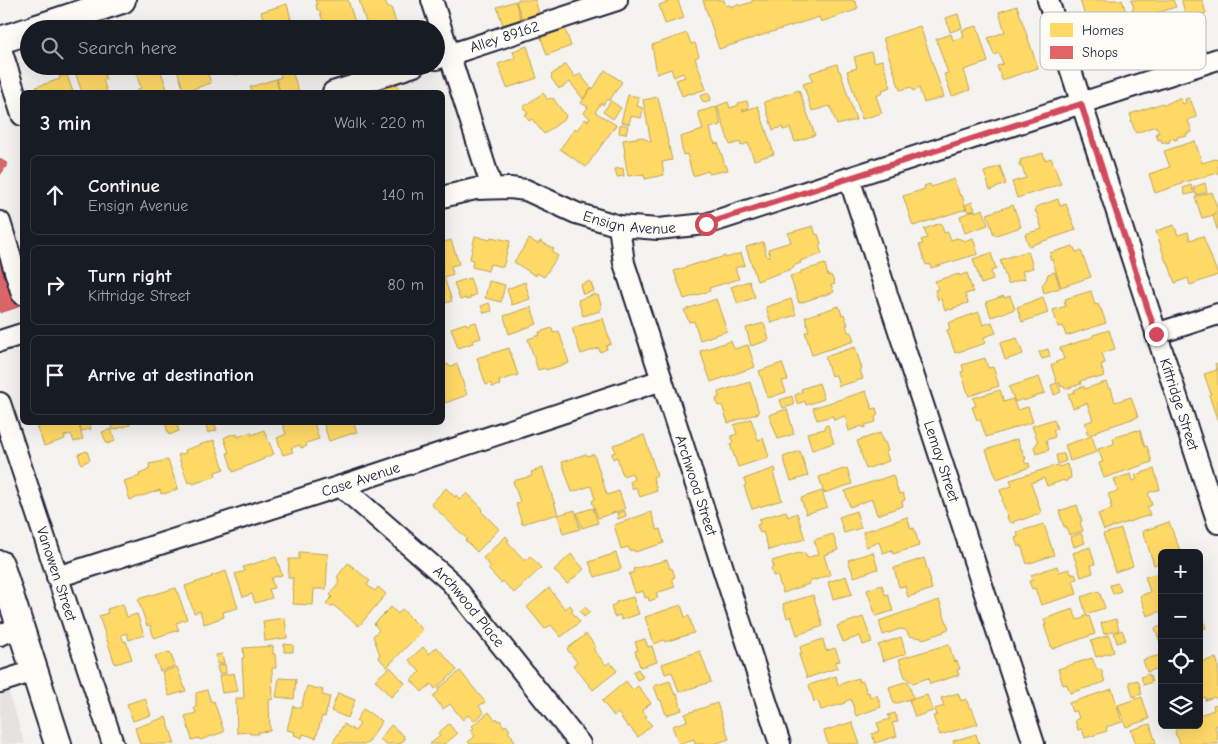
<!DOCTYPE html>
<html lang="en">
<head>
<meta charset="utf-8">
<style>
  :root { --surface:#171b24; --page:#20242c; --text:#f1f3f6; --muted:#9ea1a6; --line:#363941 }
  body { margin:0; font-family:"Comic Neue",sans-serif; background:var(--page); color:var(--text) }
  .controls { position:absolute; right:15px; bottom:15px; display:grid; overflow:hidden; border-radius:8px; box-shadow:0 5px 20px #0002 }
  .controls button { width:45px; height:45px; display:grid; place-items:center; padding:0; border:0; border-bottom:1px solid var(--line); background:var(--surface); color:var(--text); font:25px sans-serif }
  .stop { position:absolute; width:15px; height:15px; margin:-11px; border:4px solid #d1495b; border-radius:50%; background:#fff }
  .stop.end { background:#d1495b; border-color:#fff; box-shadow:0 1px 5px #0008 }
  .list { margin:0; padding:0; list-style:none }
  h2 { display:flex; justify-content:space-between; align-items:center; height:65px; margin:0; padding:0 20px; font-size:21px }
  h2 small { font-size:16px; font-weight:400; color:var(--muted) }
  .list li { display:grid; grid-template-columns:32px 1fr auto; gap:15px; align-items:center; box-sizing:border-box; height:80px; margin:0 10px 10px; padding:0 10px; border:1px solid var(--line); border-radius:8px }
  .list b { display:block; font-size:19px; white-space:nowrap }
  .list p { margin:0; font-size:16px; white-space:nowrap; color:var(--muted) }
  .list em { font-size:16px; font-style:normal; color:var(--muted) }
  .icon { flex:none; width:28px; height:28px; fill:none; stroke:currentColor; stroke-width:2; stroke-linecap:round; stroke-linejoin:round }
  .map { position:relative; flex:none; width:1218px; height:744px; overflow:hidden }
  .search { position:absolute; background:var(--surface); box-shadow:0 5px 20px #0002; left:20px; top:20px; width:425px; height:55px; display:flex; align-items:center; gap:12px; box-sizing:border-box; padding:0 18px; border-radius:28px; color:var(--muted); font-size:19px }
  .panel { position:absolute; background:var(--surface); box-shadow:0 5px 20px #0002; left:20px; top:90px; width:425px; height:335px; border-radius:8px }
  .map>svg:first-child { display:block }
  .built { fill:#e4e3e2 }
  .homes { fill:#ffd966; stroke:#bda259 }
  .shops { fill:#e06666; stroke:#a75259 }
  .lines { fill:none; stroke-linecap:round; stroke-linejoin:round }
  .minor-casing { stroke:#22223b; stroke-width:24 }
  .major-casing { stroke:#22223b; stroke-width:30 }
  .minor { stroke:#fdfcf7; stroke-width:20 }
  .major { stroke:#fdfcf7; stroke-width:26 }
  .route { stroke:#d1495b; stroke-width:6 }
  .labels { text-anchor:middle; stroke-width:5; stroke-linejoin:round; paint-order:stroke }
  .street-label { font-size:15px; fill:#22223b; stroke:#fdfcf7 }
  .key { fill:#fdfcf7; stroke:#bbbbbf; stroke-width:1 }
  .key-label { font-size:14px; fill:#22223b }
</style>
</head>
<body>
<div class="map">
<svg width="1218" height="744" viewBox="0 0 1218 744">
  <rect width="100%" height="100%" fill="#f4f3ef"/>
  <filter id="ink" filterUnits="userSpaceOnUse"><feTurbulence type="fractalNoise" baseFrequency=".02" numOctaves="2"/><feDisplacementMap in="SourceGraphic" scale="10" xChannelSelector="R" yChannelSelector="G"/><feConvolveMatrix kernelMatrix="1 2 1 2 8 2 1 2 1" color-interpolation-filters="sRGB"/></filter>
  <g filter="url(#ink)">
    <path class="built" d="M0,666L25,744H0Z"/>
    <path class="homes" d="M315,0H348L357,29H326L319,10H317L316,5H317Z
      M359,0H385L388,8L391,7L396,23L388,25L389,29H368Z
      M518,0H535L539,13L522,19L516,1Z
      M673,0H678L684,18L665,24L659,5Z
      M703,0H724L726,6L730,5L731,7L738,4L739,6L752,2V0H853L854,2L855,1L858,8H856V10L821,22L819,17L719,49Z
      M1080,0H1122L1129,21L1109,28L1114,44L1095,50L1088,31L1090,30L1088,26H1087L1086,24L1087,23Z
      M1131,0H1173L1176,7L1156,13L1160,28L1141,34L1135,15H1136L1135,11L1133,12L1132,9L1134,8Z
      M1182,0H1202L1206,13L1187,20L1182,2Z
      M515,1L521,20L503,25L497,7Z
      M287,4L291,19H289L292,29H266L261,12Z
      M1017,6L1038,68L1002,80L997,66L1003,64L999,53L994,55L988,38L1005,32L999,12Z
      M958,14L962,28L950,32L946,18Z
      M246,18L250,29H222L221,26Z
      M920,26L944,97L924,103L919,88L913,91L911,87L900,90L883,38Z
      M977,26L988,62L964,70L970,90L952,96L944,74L948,73L936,39L951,34L953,40L964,37L962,30Z
      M565,29L571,46L547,55L541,38Z
      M687,33L691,44L695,43L699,56L695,58L706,89L691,94L690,93L682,96L676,80L685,77L683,73L674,77L671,69L657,74L652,45Z
      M527,46L537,78L507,88L498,64L515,58L513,51Z
      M871,52L874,62L882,60L891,87L882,90L883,93L876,96L882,113L862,119L847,71L857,68L854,57Z
      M566,64L575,77L580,74L591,88L583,99L570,82L561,88L560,87L559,89L551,78L552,77L551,75Z
      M837,64L839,71H840L856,120L837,125L830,106L812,111L803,84L813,81L810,73Z
      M95,66H101L106,79L103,80L107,92H82L75,72Z
      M130,66H159L168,92H138L137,90L141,88L135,70H132Z
      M176,66H201L202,69L206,68L211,83L184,92Z
      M233,66H262V67L235,75Z
      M278,66H293L295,73L293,74L299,92H280L276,79L281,77Z
      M352,66H372L373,68L354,73Z
      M605,70L622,82L609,101L607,99L603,105L601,103L595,112L616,125L586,167L560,149L575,128L577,130L585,119L588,121L590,118L584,113L588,107L581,103L592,87L593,89Z
      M67,75L73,92H38L36,87L60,79L59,77Z
      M276,79L280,92H252L250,87Z
      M397,83L400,92H382L381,89Z
      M799,90L815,135L795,142L790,128L783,130L782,127L773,130L764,102Z
      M543,93L548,100L550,98L552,99L553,98L566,116L565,117L566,118L544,134L532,119L529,121L525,115L528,114L523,107Z
      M709,93L711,100L703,102L700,96Z
      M628,95L639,97L637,106L643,108L641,118L631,116L629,124L621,122Z
      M658,97L672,160L662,162L664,175L645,179L644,174L628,176L624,153H625L623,140L642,137L651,142L643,100Z
      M1179,98L1180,99H1181L1183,104L1186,103L1185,99L1189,98L1190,101H1191L1197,117L1188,120L1192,132L1186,134L1187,136L1183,137L1182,136L1177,137L1178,139L1174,140V138L1169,140L1170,142L1166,143V141L1162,143L1161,139L1158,140L1156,133H1159L1156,126L1136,133L1131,121L1132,120L1130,114L1163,103L1164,105Z
      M611,101L621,108L613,119L603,112Z
      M747,101L749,108L742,110L743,111L758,106L774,154L754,160L748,143L741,146L740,142L730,145L717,106L728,102L730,108L739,105L738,103Z
      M716,107L721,125L710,128L713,141H714L715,144L718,143L725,165H726L728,170L709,174L708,171L693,176L687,154L683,155L680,137L703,130L698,112Z
      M620,124L628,126L626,134L619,133Z
      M1195,141L1202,163L1215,159L1218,160V173L1181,183L1182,184L1155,193L1149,174L1170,167L1164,151Z
      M1043,153L1045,160L1051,158L1061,184L1017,198L1012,182L1026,178L1022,167H1020L1019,163H1021L1020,160Z
      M1000,166L1006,184L990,190L984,172Z
      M623,168L624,176L617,177L615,169Z
      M954,179L960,196L962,195L966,209L913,226L903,196L925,189L924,186L930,184L931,187Z
      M1205,183L1207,192L1196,195L1194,187Z
      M1191,185L1194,193L1185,195L1183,188Z
      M1212,192L1218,211L1214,213V215L1202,218L1195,197Z
      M1058,199L1060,206L1066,204L1076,230L1029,246L1025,234L1042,229L1037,213H1036L1035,210L1036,209V207Z
      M972,202L975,210L968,212L965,205Z
      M1013,205L1021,227L996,235H994L987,214Z
      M983,209L988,225L965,233L960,216L975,210V212Z
      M1218,214V232L1213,216Z
      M941,223L944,233L948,232L951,240L957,238L963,240L964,241L973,238L978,254L931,268L930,264L926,265L919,245L923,244L921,240L927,238L924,229Z
      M1174,225L1178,235L1188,232L1190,240L1203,236L1218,275L1190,285L1188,278L1175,283L1168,262H1166L1156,231Z
      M813,226L816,235L818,234L821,244L819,245L822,254L800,261L801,263L793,266L794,268L757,281L746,247L763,242L767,257L770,256L768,249L791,242L788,233Z
      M475,236L490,240L491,237L510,241L503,267L490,264L488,271L472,267L473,260L470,259Z
      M443,238L444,242L451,240L459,264L451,266L453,274L444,277L452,301L442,304Z
      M529,239L538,244L540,241L554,249L552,252L558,256L544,277L537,273L536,276L514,262Z
      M1073,246L1076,252L1081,251L1091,277L1061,287L1052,259L1051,260L1049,256H1051L1050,253Z
      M1028,251L1033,268L1022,271L1025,279L1022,280V279L1008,284L1000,260Z
      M741,253L745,265L735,268L739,279L709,288L710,291L684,299L674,271L702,262V263L725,256L726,258Z
      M991,253L996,269L991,271L993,280L981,284L973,259Z
      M825,264L828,276L831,275L835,284L831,285L834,292L799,303L790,276L801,273V271Z
      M1055,272L1060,288L1044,293L1042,285L1046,280L1048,274Z
      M967,273L973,292L965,294L968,303L961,305V306L953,308L954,309L950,310V309L945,310L941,299L938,300L935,290L938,289L935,281L959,274V276Z
      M470,278L476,295L470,297V299L466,300V298L460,300L454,283Z
      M489,281L505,285L501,302L485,298Z
      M590,281L594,291L583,294L580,285Z
      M749,281L755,297L738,304L731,287Z
      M525,282L530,299L512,305L507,289Z
      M1091,291L1095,305L1098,304L1100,309H1101L1106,323L1066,336L1063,326L1058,327L1053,310L1066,306L1064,302H1066L1065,299Z
      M595,294L596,296L598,295L602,308L600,309V311L583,316L578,300Z
      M1004,296V298L1010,296L1015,309L991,317L986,302Z
      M1043,297L1048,313L1022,322L1017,307Z
      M716,299L727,331L700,340L694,321L689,322L684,310Z
      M791,299L796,315L771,323L766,307Z
      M489,303L492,311L484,313L481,306Z
      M839,306L842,315L844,314L848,325H846L848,332H851L854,341L812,355L805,332L809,331L805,317Z
      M531,307L537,324L509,334L504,316Z
      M979,312L983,325L992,322L996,333L984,337L986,343L955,353L947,330L950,329L948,323Z
      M603,318L611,344L606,346L607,349L600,352L599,348L581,354L572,328Z
      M476,322L481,338L472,341L473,343L458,348L451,328L466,323L467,325Z
      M764,323L769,340L751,346L746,328Z
      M552,328L553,333L559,331L569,363L546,370L545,368L538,370L528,339L540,335L539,332Z
      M1109,330L1115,349L1102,353L1105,363L1101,365L1104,376L1095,379L1094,377L1080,381L1081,384L1065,389L1064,386L1061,387L1060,383L1058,384L1061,392L1054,395L1051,385L1057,383L1051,365L1057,363L1056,362L1064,359L1060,348L1093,337V335Z
      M1017,338L1023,354L1005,360L1000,343Z
      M731,341L734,349L748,345L755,367L711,382L700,351Z
      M855,347L862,369L860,370L863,379L839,386L836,375L831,376L825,357Z
      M509,348L518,375L499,381L500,385L492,387L491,383L486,385L477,358Z
      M1048,349L1050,357L1042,359L1039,352Z
      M985,358L988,368L993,367L999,386L969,396L961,372L964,371L962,365Z
      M782,363L788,380L782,381L786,392L768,398L759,371Z
      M1218,363V422L1209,395L1211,394L1204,374L1217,370L1215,364Z
      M448,364L449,367L457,364L467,395L445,403L444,400L442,401V366Z
      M1039,377L1045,393L1023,401V399L1015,402L1009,387Z
      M750,382L759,413L728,423L722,405L718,406L716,399L719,397L718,392Z
      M1106,382L1109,389L1111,388L1115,402L1131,397L1138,417L1096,431V433L1088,435L1086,431L1088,430L1085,423L1093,420L1087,403L1073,408L1068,394L1075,392L1074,390L1084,386V389Z
      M819,383L824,399L806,405L805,401L797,404L795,395L802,392L801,389Z
      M1000,390L1004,402L1013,399L1017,410L1028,407L1033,422L986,437L980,419L977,420L972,407L976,406L973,398Z
      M866,391L872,409L876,408L878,415L875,417L876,422L865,425L866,427L863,428L862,426L849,431L845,416L834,420L833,416L817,420L813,408Z
      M792,396L794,405L783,408L780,400Z
      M787,409L794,434L778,439L769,415Z
      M751,419L758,440L763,438L769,457L738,467L730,444L733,443L731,436L737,434L734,425Z
      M1054,419L1057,429L1053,430L1055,437L1046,440L1049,450L1036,454L1034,447L1038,442L1032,426Z
      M35,422H78L83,439L74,442L71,434L64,436L65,439L44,446L41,437H40Z
      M79,422H89L91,429L81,431Z
      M111,422H129L130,425L113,430Z
      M167,422H176L179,431L169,435L165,423Z
      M205,422H214L217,430L208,433Z
      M282,422H314L319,439L306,443L307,446L301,448L300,445L291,448L293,452L283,455L277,438L286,434Z
      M323,422H361L354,425L357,432L329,441Z
      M828,425L834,443L812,450L807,433L825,429L824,426Z
      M111,429L115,441L107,444L102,432Z
      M264,430L274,454L264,458V459L233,472L227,453H229L224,438L227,436L233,434L234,435L237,434L238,437L251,432L252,435Z
      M1137,430V431L1140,430L1145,447L1147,446L1152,462L1104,478L1099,463L1103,462L1098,449L1114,444L1113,438Z
      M880,433L883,442H885L888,451L886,452L889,461L866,469L857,441Z
      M644,435L657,475L653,477L657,491L640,497L636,487L632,489L630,481L634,480L632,473L623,476L617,457L613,459L612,453L616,452L613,445Z
      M1092,436L1097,452L1070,461L1065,445Z
      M1017,439L1021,449H1022L1023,456H1025L1026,459L1024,460L1026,464L1029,463L1030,467L997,479L986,450Z
      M214,440L224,469L215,472L216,476L193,484L192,482L188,483L178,455L186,453L185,450Z
      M87,451L90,460L81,464L78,454Z
      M800,451L808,476L791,481L783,457Z
      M586,454L587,456L594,454L607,495L619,491L625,509L598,518L592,501L595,499L591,486L572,492L562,462Z
      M1062,454H1064L1066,461L1058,464L1056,455Z
      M168,460L178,489L164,494V493L161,494L160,490L130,500L124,481L140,476L139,474L147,471V470L150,469L149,464Z
      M1067,464L1068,469H1070L1071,478L1067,479L1068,480L1065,482L1064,480L1047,486L1044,478L1031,483L1041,512L1040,514L1038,515L1037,514L1022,520V519L1014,521V523H1012L1011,522H1009L1007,517H1008L1002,501L1003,499L1000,490L1012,486L1010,480L1058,465L1059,467Z
      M543,468L558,514L541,519V518L522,524L516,504L520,502L513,481L532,476L531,472Z
      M775,468L776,472L773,473L782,500L752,509L744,486L746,485L744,479Z
      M847,468L852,484L824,493L819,477Z
      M1154,469L1160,489L1148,493L1152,505L1147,507L1150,515L1104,530L1098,514L1112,509L1110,504H1112L1108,494L1118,491L1114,479L1131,474L1133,481L1137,479L1135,475Z
      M893,475L899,494L903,493L905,500L902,501L903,506L877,515L872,499L850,507L845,491Z
      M446,488L455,497L456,495L460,500L467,493L483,509L481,511L499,529L477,552L465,540L467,539L431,504Z
      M822,491L827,507L806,514L801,498Z
      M1077,505L1082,521L1080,522L1083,531L1069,535L1066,526L1064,527L1059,511Z
      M593,508L598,523L582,528L577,513Z
      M575,510L580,529L563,534L558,515Z
      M625,511L626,516L618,519L617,513Z
      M786,511L788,517L797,513L805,539L769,550L763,532L760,533L757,525L760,524L759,519Z
      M856,511L861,528L844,533L839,517Z
      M651,512L657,530L660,529L664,543L635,552L634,550L630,551L628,547L621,549L614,525Z
      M907,517L911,529L914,528L919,544H918L919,546L893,554L892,550L883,553L879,542L866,547L863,532Z
      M1169,522L1181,553H1162V562L1154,565L1145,537L1144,538L1143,531Z
      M1044,524L1054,555L1027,564L1021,545L1018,547L1015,538L1018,537L1017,532Z
      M1121,529L1133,566L1115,572L1103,534Z
      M1081,533L1085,543L1074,547L1071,537Z
      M833,534L838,550L824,555L830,575L815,580L814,579L809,581V584L783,593L777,575L773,576L771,568L774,567L772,561L799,553V554L805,553L807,558L819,554L814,540Z
      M506,536L509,540L507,541L525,561L530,556L541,568L514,593L503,581L501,583L488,569L491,567L483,558Z
      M1090,547L1095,564L1091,565L1093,573L1081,577L1073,553Z
      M299,552L328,554L326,589H314L313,605L293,604L294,590H292L293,578H288L289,559H299Z
      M873,552L878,569L854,577L848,560Z
      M616,553L621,569L595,577L589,562Z
      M571,554L584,569L567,584L554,570Z
      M276,557L282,575L271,578L274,588L269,589L272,598L255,603L252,594L243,597L235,574L245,571L243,567Z
      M924,558L931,582H930L932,589L908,597L905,586L899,587L894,568Z
      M667,560L670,569L672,568L675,577L672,578L675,587L656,593L658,598L649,601L648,597L645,598L643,591L635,593L629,574L634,572L633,569Z
      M348,563L370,581L367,585L375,591L378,587L386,594L359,626L333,605L331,607L326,603L332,597L330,595L339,583L337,581L339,579L337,577Z
      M1057,566L1059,572L1069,569L1071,574L1075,573L1077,579L1073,580L1077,594L1041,605L1035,588L1032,589L1029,581L1033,580L1031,575Z
      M226,571L238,608L223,612L224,617L204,624L200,611L194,613L185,586L212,577L211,576Z
      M1162,572V611L1147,616L1140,596L1150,592L1145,577Z
      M846,576L852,594L833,599L828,582Z
      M1118,583L1121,591L1113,594L1110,585Z
      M882,585L885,595L888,594L893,611L876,616L867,590Z
      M176,588L187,619L176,623L179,630L154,638L150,625L147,626L138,599Z
      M549,588L565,609L570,605L573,609L571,611L580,622L561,637L551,625L545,629L527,607Z
      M1099,591L1105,608L1086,614L1081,597Z
      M813,595L823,626L797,635L791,616L787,618L783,604Z
      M633,597L639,614L621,620L620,615L614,617L611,606L616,604V602Z
      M939,600L949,629L943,631L944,632L923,639L922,638L909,636L906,630L900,629L883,635L879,621Z
      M123,604L127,617L137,614L144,635L129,640L127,633L121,635L124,642L126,641L132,659L115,664L99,616L108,613L107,609Z
      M681,605L685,617L689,616L694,633L665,642L664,640L654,644L645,617Z
      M391,607L398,614L402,609L423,630L387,667L378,657L380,655L373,636L379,630L374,624Z
      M585,607L590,612L584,617L580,611Z
      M1073,609L1077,620L1084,618V616L1087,615V617L1089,616L1095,634L1052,649L1044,625H1046L1044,619Z
      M1199,609L1206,628L1199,630Z
      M863,617L872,642L863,645L860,636L843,642L837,626Z
      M285,618L287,638L265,641L263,621Z
      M1116,619L1119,630L1104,634L1101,623Z
      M1162,626V648L1155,628Z
      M1122,630L1126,640L1117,643L1114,633Z
      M586,634L596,647L593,649L606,665L610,662L617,671L593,690L573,665L577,662L567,649Z
      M1109,635L1114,652L1096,657L1091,641Z
      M901,637L906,654L883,661L878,645Z
      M645,639L648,647L652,646L657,662L640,667L635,651L638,650L635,642Z
      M823,639L826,651L835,648L840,661L835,662L837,668L807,678L799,655L802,654L800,647Z
      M284,644L293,645V652H284Z
      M949,644L954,662L957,661L960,669L957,670L959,675L930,684L928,678L913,683L905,677L899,659Z
      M273,646V654H275L276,668H272L273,699L269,700L270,731L258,732V734H250L249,732L237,733L236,698H244L242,658H244L243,648Z
      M423,647L429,654L437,647L457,670L435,689L431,684L422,692L411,680L420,672L409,660Z
      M700,651L711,682L679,692L672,672L665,674L662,664Z
      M170,652L175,666L160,671L155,656Z
      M222,654L224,663L217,664L216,655Z
      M1160,655V657L1162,656V667L1147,672L1143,660Z
      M1092,658L1097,670L1101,669L1105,682L1070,693L1067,684L1063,685L1058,669Z
      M1199,658L1201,662L1216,658L1218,664V697L1215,698L1214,697L1205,700V697L1199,699Z
      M225,664L226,673L219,674L217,666Z
      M177,667L186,691L169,696L162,672Z
      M390,667L405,683L391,697L375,680Z
      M638,669L643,677L637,680L633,672Z
      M460,671L485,702L479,706L484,713L474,721L468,715L463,720L450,704L443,709L433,696L439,691L438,689Z
      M234,673L238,691L222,693L219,676Z
      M1149,674L1152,682L1144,685L1141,677Z
      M836,676L838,685L858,678L859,682L863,681L867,693L869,692L870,697L877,695L881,707L856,716L851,699L844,702L845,703L821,710L818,701L814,702L809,685Z
      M279,678L296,679L294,699L276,697Z
      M1138,680L1142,694L1133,697L1129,682Z
      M626,681L633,690L638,686L651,703L642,710L647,717L645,718L652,725L638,737L629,726L628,727L618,713L614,716L602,701Z
      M670,681L675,695L677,694L682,710L666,715L661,700H659L654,686Z
      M908,681L913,698L894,704L889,687Z
      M307,686L323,690L322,695L330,697L325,717L322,716L316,738L303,734L302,738L294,735L295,732L287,730L293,706L301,708Z
      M1112,689L1122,722L1106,727L1107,731L1085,738L1082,729L1078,730L1075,720L1079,718L1076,710L1072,712L1069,703Z
      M207,690L211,702L214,701L224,732L200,740L199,738L192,740L185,716L196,713L194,708L196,707V693Z
      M338,693L355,700L348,718L331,711Z
      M958,693L961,701L966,699L970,709L972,708L978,724L940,735L933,716L937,715L935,709L944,706L941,698Z
      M927,695L933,711L915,717L909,700Z
      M1142,697L1149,719L1126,727L1118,705Z
      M145,698L151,715L133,721L127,704Z
      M717,703L729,739L714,744H695L694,739L679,744L672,726L687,721L685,714Z
      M1218,704V725L1215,726L1218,736L1217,737L1218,744H1180L1177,736H1176L1175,732H1176V729L1187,725H1199V715L1214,710L1213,705Z
      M363,709L382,721L367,744H332L344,724L355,731L360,724L356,721Z
      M489,712L495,720L497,718L499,721L500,720L504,727L506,725L510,730L508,732L513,737H512L515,741L512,744H470L468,742L475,736L471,731H472L471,730L474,728L472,726Z
      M895,713L898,722L892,723L897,736L875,743L872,734L880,731L877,723L890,719L888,715Z
      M166,717L175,744H140L135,728Z
      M852,722L860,744H828L824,731Z
      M449,724L457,734L445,744H430L440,736L438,733Z
      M1150,724L1156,743L1136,744L1131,730Z
      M391,725L404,736L403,738L405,739L400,744L399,743L397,744H386L380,739Z
      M976,734L979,744H954L953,741Z"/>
    <path class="shops" d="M0,159L8,164L0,175Z
      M0,253L18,307L0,313Z"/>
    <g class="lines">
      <g class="minor-casing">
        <g id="minor">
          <path d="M432,0L492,188"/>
          <path id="s1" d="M1048,0L1218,523"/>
          <path d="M0,46L22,115"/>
          <path id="s2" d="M436,59L617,0"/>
          <path d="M333,92L414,66"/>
          <path id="s3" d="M849,178L1034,744"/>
          <path id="s4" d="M442,197L475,189L510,188L526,190L576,213L619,226L658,229L706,224L1218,59"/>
          <path d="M0,222L22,294"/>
          <path id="s5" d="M619,226L624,263L780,744"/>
          <path d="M1156,334L1218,314"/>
          <path d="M0,341L22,334"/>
          <path id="s6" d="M0,403L113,744"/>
          <path id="s7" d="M341,486L451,582L580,744"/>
          <path id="s8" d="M57,577L341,486L662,380"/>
          <path d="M0,635L20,627"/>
          <path d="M0,682L34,671"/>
        </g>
      </g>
      <g class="major-casing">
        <path id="major" d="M34,29L122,0
          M0,40L29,31
          M0,564L58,744"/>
      </g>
      <use href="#minor" class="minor"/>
      <use href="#major" class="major"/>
    </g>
  </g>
  <g class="lines" filter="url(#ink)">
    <path class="route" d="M706,224L1081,104L1156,334"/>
  </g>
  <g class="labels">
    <g class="street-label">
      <text dy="5" stroke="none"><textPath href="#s2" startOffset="72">Alley 89162</textPath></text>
      <text dy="5" stroke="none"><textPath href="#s4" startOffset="195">Ensign Avenue</textPath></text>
      <text dy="5" stroke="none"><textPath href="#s1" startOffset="425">Kittridge Street</textPath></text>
      <text dy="5" stroke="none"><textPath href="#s3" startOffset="298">Lemay Street</textPath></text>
      <text dy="5" stroke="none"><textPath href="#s8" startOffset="319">Case Avenue</textPath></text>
      <text dy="5" stroke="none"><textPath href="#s5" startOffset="271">Archwood Street</textPath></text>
      <text dy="5" stroke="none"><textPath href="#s6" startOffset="180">Vanowen Street</textPath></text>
      <text dy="5" stroke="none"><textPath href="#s7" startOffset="176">Archwood Place</textPath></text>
    </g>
  </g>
  <rect x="1040" y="12" width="166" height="58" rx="8" class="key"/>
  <rect x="1050" y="23" width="23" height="14" fill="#ffd966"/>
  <rect x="1050" y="46" width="23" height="13" fill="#e06666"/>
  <g class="key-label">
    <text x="1082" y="35">Homes</text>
    <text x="1082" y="57">Shops</text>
  </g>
</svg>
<div class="controls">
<button>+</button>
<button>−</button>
<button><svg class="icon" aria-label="locate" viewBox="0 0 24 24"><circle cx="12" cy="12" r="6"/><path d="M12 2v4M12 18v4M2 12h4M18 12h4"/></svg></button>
<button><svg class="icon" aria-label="layers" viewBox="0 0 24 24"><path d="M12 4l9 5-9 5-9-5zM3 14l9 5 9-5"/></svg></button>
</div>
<div class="stop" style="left:706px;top:224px"></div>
<div class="stop end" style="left:1156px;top:334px"></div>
<div class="search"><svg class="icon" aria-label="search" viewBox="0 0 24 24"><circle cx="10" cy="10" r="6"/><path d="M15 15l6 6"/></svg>Search here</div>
<section class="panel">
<h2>3 min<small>Walk · 220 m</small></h2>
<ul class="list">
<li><svg class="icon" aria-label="ahead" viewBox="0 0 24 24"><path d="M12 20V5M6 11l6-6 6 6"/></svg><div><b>Continue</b><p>Ensign Avenue</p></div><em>140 m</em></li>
<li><svg class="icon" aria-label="right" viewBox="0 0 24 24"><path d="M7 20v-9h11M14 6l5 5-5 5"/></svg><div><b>Turn right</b><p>Kittridge Street</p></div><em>80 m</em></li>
<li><svg class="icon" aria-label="arrive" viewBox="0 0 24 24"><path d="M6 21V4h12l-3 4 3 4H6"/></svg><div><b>Arrive at destination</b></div></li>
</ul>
</section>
</div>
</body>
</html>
